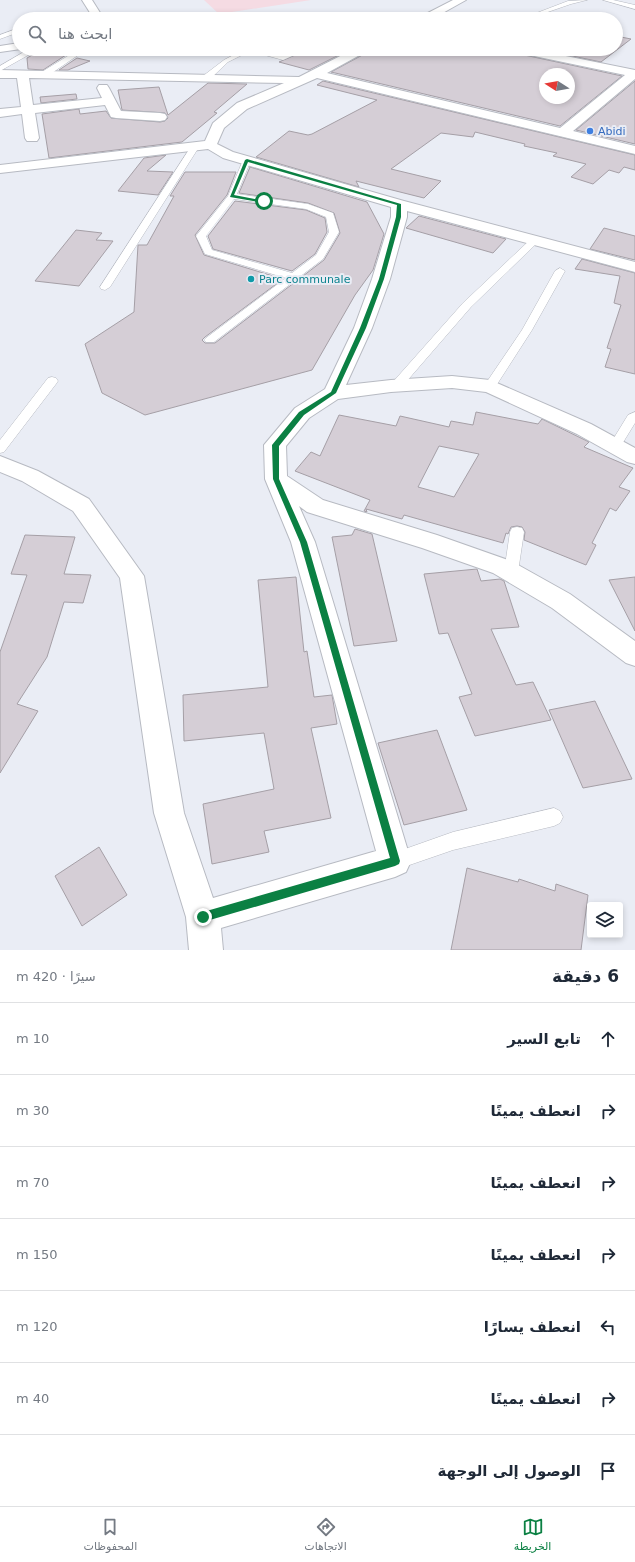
<!DOCTYPE html>
<html lang="ar">
<head>
<meta charset="utf-8">
<style>
  :root { --surface:#fff; --page:#f6f6f7; --text:#1f2937; --muted:#747a83; --line:#e0e1e3; --accent:#0b8043 }
  body { margin:0; font-family:"DejaVu Sans",Cairo,sans-serif; background:var(--page); color:var(--text); direction:rtl }
  .controls { position:absolute; right:12px; bottom:12px; display:grid; overflow:hidden; border-radius:4px; box-shadow:0 2px 6px #0003 }
  .controls button { width:36px; height:36px; display:grid; place-items:center; padding:0; border:0; border-bottom:1px solid var(--line); background:var(--surface); color:var(--text); font:20px sans-serif }
  .compass { position:absolute; left:539px; top:68px; width:36px; height:36px; border-radius:50%; background:var(--surface); box-shadow:0 2px 6px #0003; rotate:281deg }
  .stop { position:absolute; width:12px; height:12px; margin:-9px; border:3px solid #0b8043; border-radius:50%; background:#fff }
  .stop.end { background:#0b8043; border-color:#fff; box-shadow:0 1px 4px #0008 }
  .list { margin:0; padding:0; list-style:none }
  h2 { display:flex; justify-content:space-between; align-items:center; height:52px; margin:0; padding:0 16px; font-size:17px }
  h2 small { font-size:13px; font-weight:400; color:var(--muted) }
  .list li { display:grid; grid-template-columns:26px 1fr auto; gap:12px; align-items:center; box-sizing:border-box; height:72px; padding:0 16px; border-top:1px solid var(--line) }
  .list b { display:block; font-size:15px; white-space:nowrap }
  .list em { font-size:13px; font-style:normal; color:var(--muted) }
  .icon { flex:none; width:22px; height:22px; fill:none; stroke:currentColor; stroke-width:2; stroke-linecap:round; stroke-linejoin:round }
  .map { position:relative; flex:none; width:635px; height:950px; overflow:hidden; direction:ltr }
  .search { position:absolute; background:var(--surface); box-shadow:0 2px 6px #0003; left:12px; right:12px; top:12px; height:44px; display:flex; align-items:center; gap:10px; box-sizing:border-box; padding:0 14px; border-radius:22px; color:var(--muted); font-size:15px }
  .sheet { height:556px; background:var(--surface) }
  nav { display:flex; justify-content:space-around; align-items:center; box-sizing:border-box; height:56px; border-top:1px solid var(--line); background:var(--surface); font-size:11px; color:var(--muted) }
  nav a { display:grid; justify-items:center; gap:2px }
  nav .on { color:var(--accent) }
  .map>svg:first-child { display:block }
  .education { fill:#f5dbe3 }
  .building { fill:#d5ced6; stroke:#a59fa6; fill-rule:evenodd }
  .lines { fill:none; stroke-linecap:round; stroke-linejoin:round }
  .lane-casing { stroke:#b7bac2; stroke-width:1 }
  .street-casing { stroke:#b7bac2; stroke-width:2 }
  .lane { fill:#fff; fill-rule:evenodd }
  .street { fill:#fff; fill-rule:evenodd }
  .route { fill:#0b8043 }
  .shop-dot { fill:#3f7fe0; stroke:#eaedf5; stroke-width:1.5 }
  .culture-dot { fill:#0f9aa8; stroke:#eaedf5; stroke-width:1.5 }
  .labels { text-anchor:middle; stroke-width:4; stroke-linejoin:round; paint-order:stroke }
  .far-shop-label { font-size:11px; fill:#366cbe; stroke:#eaedf5; text-anchor:start }
  .far-culture-label { font-size:11px; fill:#0d838f; stroke:#eaedf5; text-anchor:start }
</style>
</head>
<body>
<div class="map">
<svg width="635" height="950" viewBox="0 0 635 950">
  <rect width="100%" height="100%" fill="#eaedf5"/>
  <path class="education" d="M204,0H311L219,14Z"/>
  <path class="building" d="M616,36L631,39L601,62L539,49H616Z
    M309,49H351L309,70L279,62Z
    M370,49H508L510,52L515,53L622,76L560,126L331,72L368,52ZM545,74H569V98H545Z
    M41,50L66,55L43,70L28,69L27,58Z
    M77,58L90,61L68,70H59Z
    M323,81L635,155V170L624,167L619,173L609,170L593,184L571,177L586,164L553,156L557,153L524,146L525,144L475,132L473,137L441,133L391,169L441,181L424,198L356,181L359,187L256,157L289,131L308,135L312,134L377,100L317,85Z
    M635,81V144L576,130Z
    M208,83L247,84L214,112L217,113L182,142L49,158L42,114L79,109L80,114L106,111L111,118L160,122L165,121L168,118L165,113L122,110L118,90L159,87L168,115Z
    M76,94L77,99L41,103L40,97Z
    M166,155L147,171L173,172L158,195L118,191L144,158Z
    M250,167L367,202L384,234L373,270L355,295L312,370L145,415L102,393L85,344L134,312L138,245H147L174,196H170L185,172H236L227,195L195,235L204,255L283,279L205,337L202,340L205,343H215L324,260L340,233L334,213L308,203L239,193Z
    M235,201L306,210L325,218L327,232L315,254L292,271L213,249L208,236Z
    M419,216L506,239L493,253L406,228Z
    M604,228L635,236V260L590,249Z
    M76,230L102,233L96,240L113,241L79,286L35,281Z
    M582,259L635,273V374L605,367L611,349L607,348L621,305L614,303L620,276L575,269Z
    M476,412L538,424L542,419L589,442L584,447L633,468L619,487L630,491L616,511L610,508L592,543L596,545L586,565L524,540L525,532L522,527L517,526L511,527L508,534L506,533L503,543L404,515L402,519L366,509L367,512L364,511L370,500L295,471L311,452L320,456L339,415L396,426L400,416L449,427L451,421L473,425ZM439,446L479,454L454,497L418,487Z
    M355,529L372,534L397,641L354,646L332,537L352,535Z
    M25,535L75,537L64,574L91,575L83,603L64,602L47,657L17,704L38,711L0,773V652L27,575L11,574Z
    M477,569L481,581L500,579L504,581L519,627L491,629L516,685L533,682L551,720L475,736L459,697L472,694L448,633L439,634L424,574Z
    M296,577L304,652L307,651L314,697L332,695L337,724L311,728L331,818L264,831L269,852L212,864L203,804L274,789L264,733L184,741L183,695L268,687L258,580Z
    M635,577V631L609,580Z
    M595,701L632,779L583,788L549,710Z
    M437,730L467,810L404,825L378,743Z
    M99,847L127,895L82,926L55,876Z
    M467,868L518,882L519,879L555,891L556,884L588,895L581,950H451Z"/>
  <g class="lines">
    <g class="lane-casing">
      <path id="lane" d="M587,0L571,4L539,15L534,14L568,1Z
        M603,0H613L635,5V9Z
        M19,28V32L0,39V35Z
        M29,49H39L0,71V66Z
        M75,49H83L84,51L46,77H40V73L76,51Z
        M245,49H257L282,56L299,49H308L283,60L250,51L228,62L209,80H203V76L224,60Z
        M192,145H198L199,147L110,287L105,290L101,289L100,287Z
        M247,157L251,160L237,194L308,204L333,213L339,232L323,259L214,342H206L204,340L206,338L286,278L205,254L196,236L228,196L243,160ZM234,199L306,209L326,217L329,232L316,255L292,273L212,250L206,236Z
        M535,237L540,240L538,242L471,307L400,389H392L390,386L392,383L463,303L532,238Z
        M560,268L565,271L532,330L494,389H486L484,386L522,330L555,271Z
        M52,377L56,378L58,381L56,384L4,452L0,453V440L48,378Z
        M635,412V423L619,449L615,450L611,449L609,446L628,415Z
        M517,527L522,528L524,532L518,572L516,576L511,577L506,576L504,572L510,532L512,528Z
        M554,808L560,811L563,817L560,823L554,826L453,850L395,870L388,867L386,861L388,855L453,832Z"/>
    </g>
    <g class="street-casing">
      <path id="street" d="M82,0H92L104,19H94Z
        M453,0H466L432,19H419L420,17Z
        M19,43V49H21L0,52V46Z
        M354,49H369L367,51L327,73L560,128L625,75L515,52L511,51L509,49H531L635,70V79L573,131L635,146V154L317,78L247,109L224,128L217,144L233,152L404,201L635,262V272L407,211V217L390,279L372,328L346,385L391,380L452,376L490,380L591,424L635,448V464L627,462L577,434L486,392L452,388L391,392L338,399L309,418L286,446L287,476L323,500L437,535L511,561L570,594L635,641V666L626,663L552,608L493,573L422,548L307,512L299,506L315,542L411,861L406,872L395,877L221,928L223,950H189L186,917L154,813L120,578L73,511L22,481L0,472V456L38,471L89,499L144,576L184,813L213,898L376,851L291,542L265,479L264,445L295,408L325,389L354,328L372,279L391,217V207L223,158L208,149L0,173V165L205,141L213,123L237,103L284,83L29,78L33,105L102,98L97,88L99,85H107L109,88L121,111L160,113L165,114L167,117L165,120L160,121L116,118L111,117L105,105L35,113L39,138L37,141H27L25,138L22,114L0,117V109L21,107L17,78H0V70L299,77Z"/>
    </g>
    <use href="#lane" class="lane"/>
    <use href="#street" class="street"/>
  </g>
  <path class="route" d="M247,159L401,204V217L384,279L366,328L336,393L304,415L279,446V479L307,542L400,861L399,864L395,866L203,922L200,920L199,917L200,913L203,912L390,858L300,542L273,479L272,445L299,412L331,392L360,328L379,279L396,217L397,205L248,162L234,195L266,201L264,203L230,197L245,160Z"/>
  <circle class="shop-dot" cx="590" cy="131" r="4"/>
  <circle class="culture-dot" cx="251" cy="279" r="4"/>
  <g class="labels">
    <g class="far-shop-label">
      <text x="598" y="135">Abidi</text>
    </g>
    <g class="far-culture-label">
      <text x="259" y="283">Parc communale</text>
    </g>
  </g>
</svg>
<div class="controls">
<button><svg class="icon" aria-label="layers" viewBox="0 0 24 24"><path d="M12 4l9 5-9 5-9-5zM3 14l9 5 9-5"/></svg></button>
</div>
<svg class="compass" viewBox="-18 -18 36 36"><path d="M0-13l5 13h-10z" fill="#e53935"/><path d="M0 13l5-13h-10z" fill="#747a83"/></svg>
<div class="stop" style="left:264px;top:201px"></div>
<div class="stop end" style="left:203px;top:917px"></div>
<div class="search"><svg class="icon" aria-label="search" viewBox="0 0 24 24"><circle cx="10" cy="10" r="6"/><path d="M15 15l6 6"/></svg>ابحث هنا</div>
</div>
<section class="sheet">
<h2>6 دقيقة<small>سيرًا · 420 m</small></h2>
<ul class="list">
<li><svg class="icon" aria-label="ahead" viewBox="0 0 24 24"><path d="M12 20V5M6 11l6-6 6 6"/></svg><div><b>تابع السير</b></div><em>10 m</em></li>
<li><svg class="icon" aria-label="right" viewBox="0 0 24 24"><path d="M7 20v-9h11M14 6l5 5-5 5"/></svg><div><b>انعطف يمينًا</b></div><em>30 m</em></li>
<li><svg class="icon" aria-label="right" viewBox="0 0 24 24"><path d="M7 20v-9h11M14 6l5 5-5 5"/></svg><div><b>انعطف يمينًا</b></div><em>70 m</em></li>
<li><svg class="icon" aria-label="right" viewBox="0 0 24 24"><path d="M7 20v-9h11M14 6l5 5-5 5"/></svg><div><b>انعطف يمينًا</b></div><em>150 m</em></li>
<li><svg class="icon" aria-label="left" viewBox="0 0 24 24"><path d="M17 20v-9H6M10 6l-5 5 5 5"/></svg><div><b>انعطف يسارًا</b></div><em>120 m</em></li>
<li><svg class="icon" aria-label="right" viewBox="0 0 24 24"><path d="M7 20v-9h11M14 6l5 5-5 5"/></svg><div><b>انعطف يمينًا</b></div><em>40 m</em></li>
<li><svg class="icon" aria-label="arrive" viewBox="0 0 24 24"><path d="M6 21V4h12l-3 4 3 4H6"/></svg><div><b>الوصول إلى الوجهة</b></div></li>
</ul>
</section>
<nav>
<a class="on"><svg class="icon" aria-label="map" viewBox="0 0 24 24"><path d="M3 6l6-2 6 2 6-2v14l-6 2-6-2-6 2zM9 4v14M15 6v14"/></svg>الخريطة</a>
<a><svg class="icon" aria-label="directions" viewBox="0 0 24 24"><path d="M12 3l9 9-9 9-9-9zM9 14v-3h6M13 9l2 2-2 2"/></svg>الاتجاهات</a>
<a><svg class="icon" aria-label="saved" viewBox="0 0 24 24"><path d="M7 4h10v16l-5-4-5 4z"/></svg>المحفوظات</a>
</nav>
</body>
</html>
